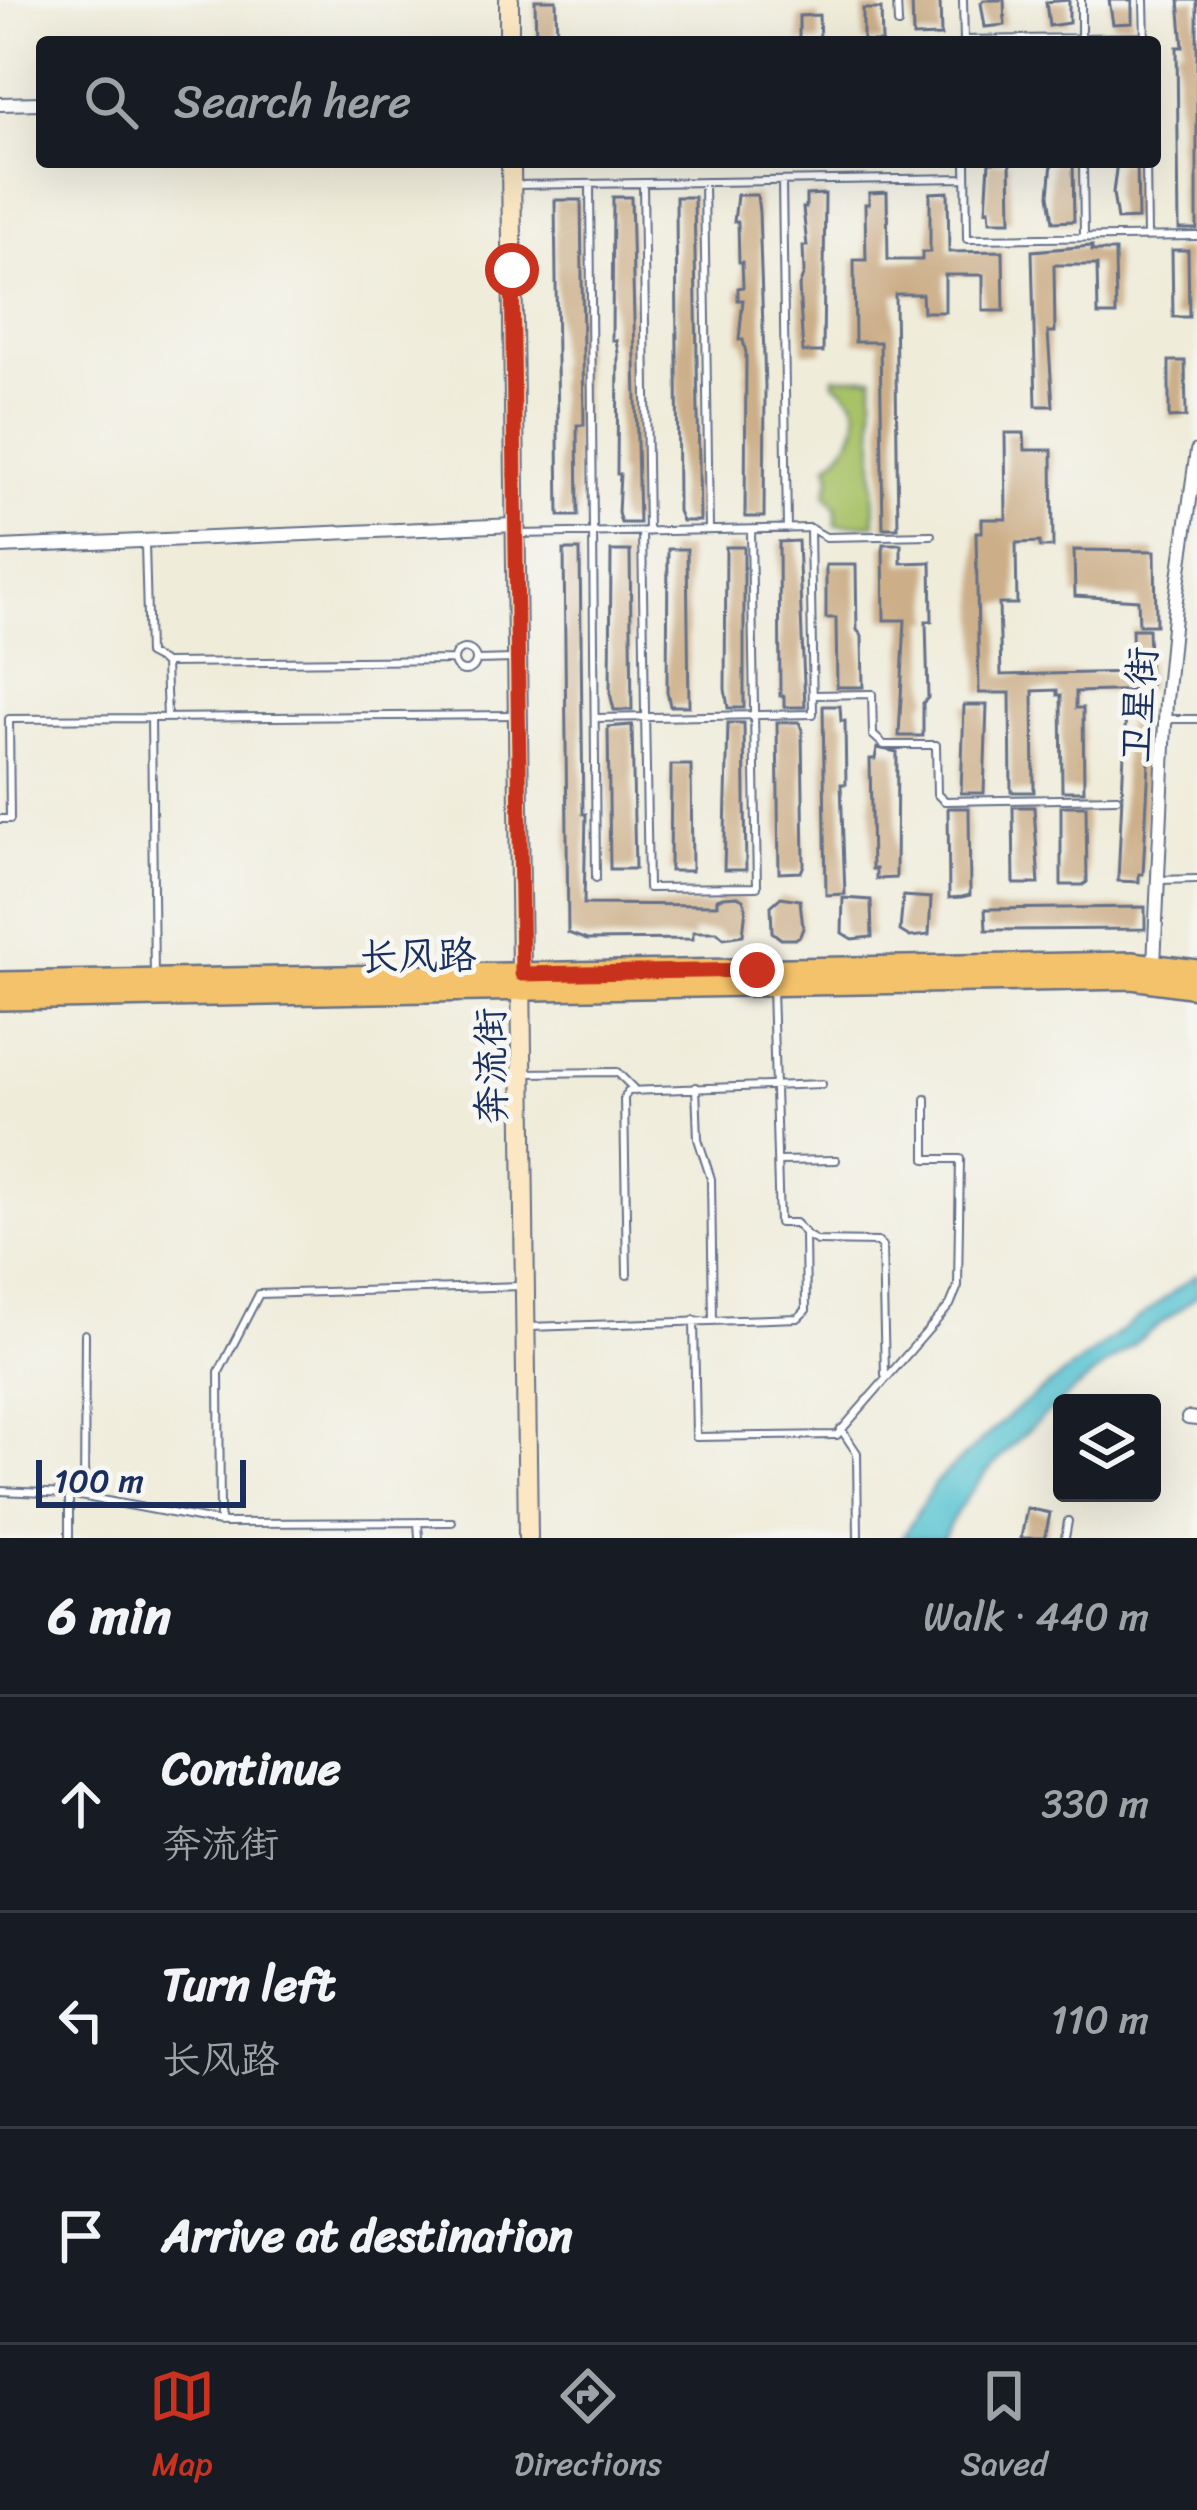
<!DOCTYPE html>
<html lang="en">
<head>
<meta charset="utf-8">
<style>
  :root { --surface:#171b24; --page:#242831; --text:#f1f3f6; --muted:#9ea1a6; --line:#363941; --accent:#c8321e }
  body { margin:0; font-family:Sriracha,"LXGW WenKai TC",sans-serif; background:var(--page); color:var(--text) }
  .controls { position:absolute; right:36px; bottom:36px; display:grid; overflow:hidden; border-radius:12px; box-shadow:0 12px 48px #0002 }
  .controls button { width:108px; height:108px; display:grid; place-items:center; padding:0; border:0; border-bottom:3px solid var(--line); background:var(--surface); color:var(--text); font:60px sans-serif }
  .scale { position:absolute; left:36px; bottom:30px; width:210px; box-sizing:border-box; padding-left:12px; border:6px solid #1b2f5e; border-top:0; font-size:33px; line-height:42px; white-space:nowrap; color:#1b2f5e; -webkit-text-stroke:9px #f6f6f2; paint-order:stroke }
  .stop { position:absolute; width:36px; height:36px; margin:-27px; border:9px solid #c8321e; border-radius:50%; background:#fff }
  .stop.end { background:#c8321e; border-color:#fff; box-shadow:0 3px 12px #0008 }
  .list { margin:0; padding:0; list-style:none }
  h2 { display:flex; justify-content:space-between; align-items:center; height:156px; margin:0; padding:0 48px; font-size:51px }
  h2 small { font-size:39px; font-weight:400; color:var(--muted) }
  .list li { display:grid; grid-template-columns:78px 1fr auto; gap:36px; align-items:center; box-sizing:border-box; height:216px; padding:0 48px; border-top:3px solid var(--line) }
  .list b { display:block; font-size:45px; white-space:nowrap }
  .list p { margin:0; font-size:39px; white-space:nowrap; color:var(--muted) }
  .list em { font-size:39px; font-style:normal; color:var(--muted) }
  .icon { flex:none; width:66px; height:66px; fill:none; stroke:currentColor; stroke-width:2; stroke-linecap:round; stroke-linejoin:round }
  .map { position:relative; flex:none; width:1197px; height:1538px; overflow:hidden }
  .search { position:absolute; background:var(--surface); box-shadow:0 12px 48px #0002; left:36px; right:36px; top:36px; height:132px; display:flex; align-items:center; gap:30px; box-sizing:border-box; padding:0 42px; border-radius:12px; color:var(--muted); font-size:45px }
  .sheet { height:804px; background:var(--surface) }
  nav { display:flex; justify-content:space-around; align-items:center; box-sizing:border-box; height:168px; border-top:3px solid var(--line); background:var(--surface); font-size:33px; color:var(--muted) }
  nav a { display:grid; justify-items:center; gap:6px }
  nav .on { color:var(--accent) }
  .map>svg:first-child { display:block }
  .green { fill:#a8c268; stroke:#627863; stroke-width:3 }
  .water { fill:#57c3d1; stroke:#397998; stroke-width:3 }
  .building { fill:#ccaf89 }
  .lines { fill:none; stroke-linecap:round; stroke-linejoin:round }
  .lane-casing { stroke:#657189; stroke-width:10 }
  .street-casing { stroke:#657189; stroke-width:16 }
  .secondary-casing { stroke:#657189; stroke-width:22 }
  .primary-casing { stroke:#657189; stroke-width:26 }
  .lane { stroke:#fff; stroke-width:6 }
  .street { stroke:#fff; stroke-width:12 }
  .secondary { stroke:#fbe7c3; stroke-width:18 }
  .primary { stroke:#f4c26a; stroke-width:21 }
  .route { stroke:#c8321e; stroke-width:15 }
  .labels { text-anchor:middle; stroke-width:10; stroke-linejoin:round; paint-order:stroke }
  .street-label { font-size:39px; fill:#1b2f5e; stroke:#f6f6f2 }
</style>
</head>
<body>
<div class="map">
<svg width="1197" height="1538" viewBox="0 0 1197 1538">
  <rect width="100%" height="100%" fill="#f6f6f2"/>
  <filter id="ink" filterUnits="userSpaceOnUse"><feTurbulence type="fractalNoise" baseFrequency=".00833" numOctaves="2"/><feDisplacementMap in="SourceGraphic" scale="24" xChannelSelector="R" yChannelSelector="G"/><feConvolveMatrix kernelMatrix="1 2 1 2 8 2 1 2 1" color-interpolation-filters="sRGB"/></filter>
  <filter id="wash" filterUnits="userSpaceOnUse"><feTurbulence type="fractalNoise" baseFrequency=".004" numOctaves="4" result="noise"/><feDisplacementMap in="SourceGraphic" scale="48" xChannelSelector="R" yChannelSelector="G"/><feGaussianBlur stdDeviation="2.7" result="paint"/><feColorMatrix in="noise" values="0 0 0 0 0 0 0 0 0 0 0 0 0 0 0 0 0 1.4 0 .05"/><feComposite in="paint" operator="in"/></filter>
  <g filter="url(#wash)">
    <rect width="100%" height="100%" fill="#efecda"/>
    <path class="green" d="M834,377H873L875,524L836,525V507L826,495L831,475L828,464C856,443 873,405 834,383Z"/>
    <path class="water" d="M1197,1274V1296C1120,1356 981,1449 943,1538H902L935,1483L1012,1413Z"/>
    <g id="blocks">
      <path class="building" d="M535,0H556L557,42H536Z
        M912,0H940L941,36L913,37Z
        M984,0H1004L1005,25L985,27L981,3Z
        M1069,0V23L1049,26L1046,2Z
        M1109,0H1132V23L1113,24Z
        M1179,0H1197V229H1179L1177,47H1183Z
        M863,9H881L882,42H863Z
        M819,15L820,42H799V16Z
        M989,162H1010L1011,221H990L989,209L986,210Z
        M1052,162H1073L1074,221L1053,222L1049,195Z
        M1117,162H1137L1138,219L1117,220L1113,193Z
        M887,192L888,260H922V252H930V193L948,192L949,252L1003,251L1004,311H983V275H945V312H923L922,294H895L898,528H883L880,342H855L854,260H866L865,204H869V193Z
        M825,194L823,352H803L799,286L804,273L803,246H807L803,208H806V195Z
        M737,195H757L759,212L765,386L764,517H745L746,353L743,340H739L743,300H738V288L743,287L742,262H739L738,222H734Z
        M613,197H631L639,523H621L618,513L620,474H617L618,353L616,340H612Z
        M676,197H694L700,521H682L678,511Z
        M555,200H581L584,425H577L578,516H559Z
        M1092,246V251H1115L1116,315H1098L1097,265H1054L1055,332H1048L1053,406H1036L1032,251Z
        M1172,250H1188L1189,317H1173Z
        M1169,361H1185L1186,417L1169,418Z
        M1005,433H1024L1025,450H1052L1053,547H1040V542L1016,543L1017,604H999L1001,675L1133,672L1132,629H1148L1150,690L1076,692V708H1083L1084,791H1062L1061,695H1057V690L1033,691L1034,792H1011L1010,693H979L976,532H982V519H1006Z
        M798,541L805,707H784V696H780L779,542Z
        M883,544H901V563L931,562L932,621H926L928,698L923,703V736H899L905,620H884Z
        M726,547H744V708H728L725,689Z
        M668,549H687L689,706H670L667,691Z
        M564,550H580L583,814H586L584,904L717,905V899L723,897L737,896L743,899L746,908L743,935L724,938L717,932H693V939L587,940L568,933Z
        M1074,550L1155,551L1156,625H1139L1138,600L1075,596Z
        M611,551H630L632,710H614L610,693Z
        M826,565H856L857,630L862,636L863,687H837L836,618H826Z
        M964,705H987L984,793H961Z
        M823,706H840L841,721H845L846,784H841L845,894L826,895Z
        M1126,710L1147,711L1146,726H1151L1143,874H1139V882L1118,881Z
        M777,722H799L802,730L804,865L801,872L779,873Z
        M728,723H744L746,870H724Z
        M632,725L635,869H610L608,727Z
        M877,748L897,752L896,878L876,879V869H872L870,759H875Z
        M671,765H691L692,871H670Z
        M1061,806H1086L1087,882L1083,885H1061Z
        M1013,807H1034L1039,884H1014Z
        M948,808H969L970,895L962,897L949,898Z
        M903,896L931,898L929,935L910,937L900,931Z
        M781,897L800,900L803,928L800,936L795,939H781L772,932L771,906Z
        M843,898L871,900L872,937L852,939L842,933Z
        M1145,907V929L986,930L985,909Z
        M1027,1508L1050,1513L1045,1538H1021Z"/>
    </g>
  </g>
  <g filter="url(#ink)">
    <use href="#blocks" fill-opacity="0" stroke="#657189" stroke-width="3"/>
    <g class="lines">
      <g class="lane-casing">
        <path id="lane" d="M897,0L898,24
          M963,0L964,42
          M1081,0V38
          M1144,0L1145,42
          M964,40L1145,37
          M966,162L967,239L1197,236
          M1083,162L1084,236
          M1146,162L1147,236
          M782,181L787,529
          M704,182L709,530
          M643,183L648,532
          M590,184L596,878
          M514,185L966,178
          M642,532L648,888L757,887L751,530
          M520,534L810,528L826,537L931,535
          M145,544L148,654L165,663L167,718
          M454 660a11 11 0 1 1 22 0a11 11 0 1 1-22 0Z
          M476,660L514,659
          M165,663L454,660
          M813,695L872,694L873,735L884,745H936L937,794L944,801L1117,798
          M595,718L813,714L810,528
          M1165,719H1197
          M0,819H10L9,719L151,718
          M1159,880L1197,879
          M154,977L151,718L515,715
          M524,1073L617,1072L633,1088
          M696,1087L698,1139L711,1179L713,1320
          M778,1161L836,1160
          M808,1236L817,1241L878,1242L882,1246L885,1375
          M627,1275L624,1098L628,1091L822,1084
          M694,1320L696,1437L837,1435L950,1305L958,1286L960,1159H926V1099
          M529,1327L798,1318L806,1310L805,1233L795,1223H779L772,988
          M841,1429L857,1453L858,1538
          M0,1491L69,1494L225,1523L452,1522
          M69,1494V1538
          M84,1496L85,1334
          M418,1522L419,1538
          M220,1523L219,1372L259,1294L523,1286
          M1065,1538L1068,1521"/>
      </g>
      <g class="street-casing">
        <path id="street" d="M0,104L42,103
          M0,547L516,525
          M1154,965L1166,701L1175,606L1197,451
          M1188,1418L1197,1419"/>
      </g>
      <g class="secondary-casing">
        <path id="secondary" d="M509,0V42
          M511,162L528,1538"/>
      </g>
      <g class="primary-casing">
        <path id="primary" d="M0,983L1132,963L1197,971
          M0,999L1132,978L1197,987"/>
      </g>
      <use href="#lane" class="lane"/>
      <use href="#street" class="street"/>
      <use href="#secondary" class="secondary"/>
      <use href="#primary" class="primary"/>
    </g>
  </g>
  <g class="lines" filter="url(#ink)">
    <path class="route" d="M512,270L522,974L757,970"/>
  </g>
  <g class="labels">
    <g class="street-label">
      <text transform="translate(1138 705) rotate(-86)" y="14">卫星街</text>
      <text transform="translate(418 955) rotate(-1)" y="14">长风路</text>
      <text transform="translate(490 1066) rotate(-91)" y="14">奔流街</text>
    </g>
  </g>
</svg>
<div class="controls">
<button><svg class="icon" aria-label="layers" viewBox="0 0 24 24"><path d="M12 4l9 5-9 5-9-5zM3 14l9 5 9-5"/></svg></button>
</div>
<div class="scale">100 m</div>
<div class="stop" style="left:512px;top:270px"></div>
<div class="stop end" style="left:757px;top:970px"></div>
<div class="search"><svg class="icon" aria-label="search" viewBox="0 0 24 24"><circle cx="10" cy="10" r="6"/><path d="M15 15l6 6"/></svg>Search here</div>
</div>
<section class="sheet">
<h2>6 min<small>Walk · 440 m</small></h2>
<ul class="list">
<li><svg class="icon" aria-label="ahead" viewBox="0 0 24 24"><path d="M12 20V5M6 11l6-6 6 6"/></svg><div><b>Continue</b><p>奔流街</p></div><em>330 m</em></li>
<li><svg class="icon" aria-label="left" viewBox="0 0 24 24"><path d="M17 20v-9H6M10 6l-5 5 5 5"/></svg><div><b>Turn left</b><p>长风路</p></div><em>110 m</em></li>
<li><svg class="icon" aria-label="arrive" viewBox="0 0 24 24"><path d="M6 21V4h12l-3 4 3 4H6"/></svg><div><b>Arrive at destination</b></div></li>
</ul>
</section>
<nav>
<a class="on"><svg class="icon" aria-label="map" viewBox="0 0 24 24"><path d="M3 6l6-2 6 2 6-2v14l-6 2-6-2-6 2zM9 4v14M15 6v14"/></svg>Map</a>
<a><svg class="icon" aria-label="directions" viewBox="0 0 24 24"><path d="M12 3l9 9-9 9-9-9zM9 14v-3h6M13 9l2 2-2 2"/></svg>Directions</a>
<a><svg class="icon" aria-label="saved" viewBox="0 0 24 24"><path d="M7 4h10v16l-5-4-5 4z"/></svg>Saved</a>
</nav>
</body>
</html>
